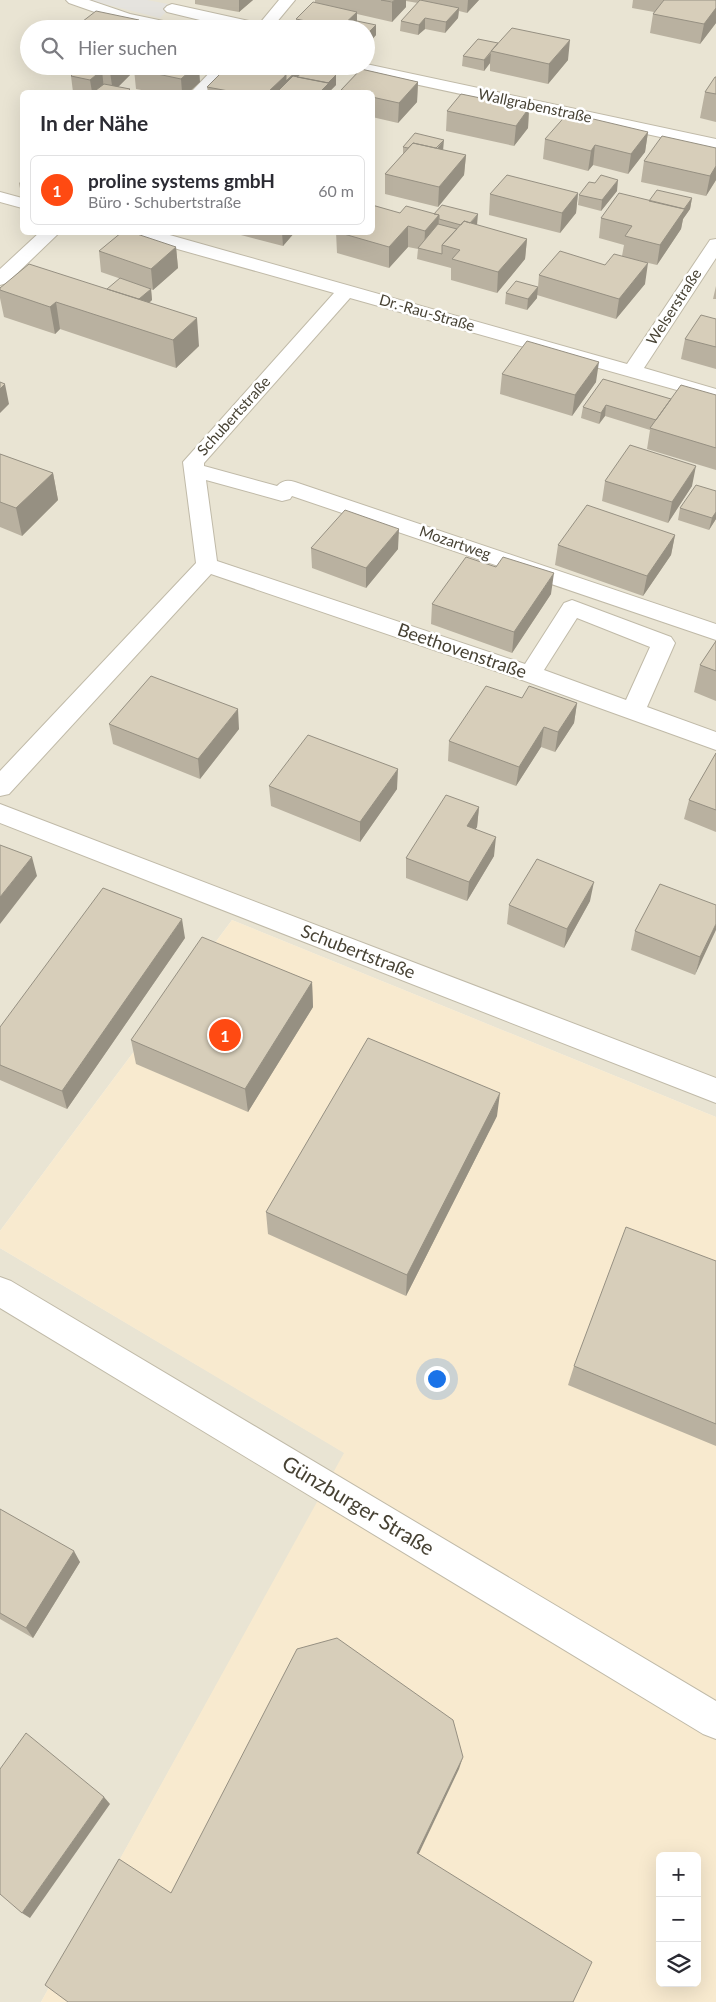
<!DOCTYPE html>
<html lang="de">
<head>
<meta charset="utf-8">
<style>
  :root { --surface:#fff; --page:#f7f7f7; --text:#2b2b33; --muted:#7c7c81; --line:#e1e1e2; --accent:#ff4a12 }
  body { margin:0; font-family:Lato,sans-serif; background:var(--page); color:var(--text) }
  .controls { position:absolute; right:15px; bottom:15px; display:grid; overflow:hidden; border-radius:8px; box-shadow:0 5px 20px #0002 }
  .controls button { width:45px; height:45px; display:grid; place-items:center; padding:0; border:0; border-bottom:1px solid var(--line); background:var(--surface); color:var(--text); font:25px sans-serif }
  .you { position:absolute; left:436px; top:1378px; width:18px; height:18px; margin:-12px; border:4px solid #fff; border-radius:50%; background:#1a73e8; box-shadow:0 0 0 8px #1a73e833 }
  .badge { display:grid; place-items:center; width:32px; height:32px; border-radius:50%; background:var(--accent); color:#fff; font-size:16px; font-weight:700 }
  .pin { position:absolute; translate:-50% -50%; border:2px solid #fff; box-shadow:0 1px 5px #0006 }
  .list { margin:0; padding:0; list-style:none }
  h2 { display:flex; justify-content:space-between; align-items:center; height:65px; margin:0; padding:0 20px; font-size:21px }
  h2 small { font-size:16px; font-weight:400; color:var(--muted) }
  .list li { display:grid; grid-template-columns:32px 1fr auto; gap:15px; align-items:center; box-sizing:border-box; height:70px; margin:0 10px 10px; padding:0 10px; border:1px solid var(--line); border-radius:8px }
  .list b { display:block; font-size:19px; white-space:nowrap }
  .list p { margin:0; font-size:16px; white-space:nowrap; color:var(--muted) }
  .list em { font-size:16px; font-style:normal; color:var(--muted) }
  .icon { flex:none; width:28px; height:28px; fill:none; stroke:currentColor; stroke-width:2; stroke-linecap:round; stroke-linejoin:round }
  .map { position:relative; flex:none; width:716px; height:2002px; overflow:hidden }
  .search { position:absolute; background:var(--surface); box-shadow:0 5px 20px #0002; left:20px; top:20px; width:355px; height:55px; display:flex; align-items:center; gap:12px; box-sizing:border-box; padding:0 18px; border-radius:28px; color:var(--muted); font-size:19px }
  .panel { position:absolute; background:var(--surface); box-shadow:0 5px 20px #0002; left:20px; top:90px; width:355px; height:145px; border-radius:8px }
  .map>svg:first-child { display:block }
  .residential { fill:#e9e4d3; fill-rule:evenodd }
  .commercial { fill:#f8eacf; fill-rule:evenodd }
  .parking { fill:#e5e3de }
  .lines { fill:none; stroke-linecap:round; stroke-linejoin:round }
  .minor-casing { stroke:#c0baa8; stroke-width:2 }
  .minor { fill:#fff; fill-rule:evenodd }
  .wall { fill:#b9b1a0 }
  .shaded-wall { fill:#969082 }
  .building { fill:#d7ceba; stroke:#969082 }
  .labels { text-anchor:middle; stroke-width:5; stroke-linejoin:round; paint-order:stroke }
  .far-street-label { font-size:15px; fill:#474234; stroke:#fff }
  .street-label { font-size:18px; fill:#474234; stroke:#fff }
  .near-street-label { font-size:21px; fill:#474234; stroke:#fff }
</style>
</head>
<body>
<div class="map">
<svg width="716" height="2002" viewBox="0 0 716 2002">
  <rect width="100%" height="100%" fill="#f4f1e6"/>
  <path class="residential" d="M0,0H716V1117L232,920L0,1231ZM29,29H366V66H29ZM22,92H372V232H22Z
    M0,1248L345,1453L41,2002H0Z"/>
  <path class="commercial" d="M232,920L716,1117V2002H41L344,1453L0,1248V1231ZM660,1856H697V1983H660Z"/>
  <path class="parking" d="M88,0H147L173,5L160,18Z"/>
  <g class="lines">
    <g class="minor-casing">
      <path id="minor" d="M66,0H89L130,14L187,26L189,29H156L126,23L69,3Z
        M279,0H295L271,29H255Z
        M172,4L249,21L253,29H237L167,12L164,9L167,6Z
        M366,64L716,139V149L354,71L348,69L346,66H366Z
        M216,66H233L208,92H191Z
        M0,192L22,198V208L0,202Z
        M40,232H60L7,283L0,285V269Z
        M128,232H159L627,364L710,240L716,239V258L644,368L716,389V401L350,298L204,463V466L277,486C283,480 288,480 295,482L716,624V640L292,496L290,499L282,501L206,480L217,561L525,664L564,603L572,600L671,637L675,643L647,707L716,732V750L522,680L211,574L9,794L0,796V771L196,563L183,462L334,293L131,236ZM577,618L650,647L626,700L544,670Z
        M0,804L716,1078V1103L0,823Z
        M0,1277L11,1281L716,1701V1739L703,1734L0,1308Z"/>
    </g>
    <use href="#minor" class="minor"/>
  </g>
  <path class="wall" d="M195,0H253L239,12L195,4Z
    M315,0H479L467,13L459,11L458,18L445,33L425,29L418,35L400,31L401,21L418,3L406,1V7L392,22L357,14V21L376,35L368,44L366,43V29H296V19L315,3Z
    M633,0H716V23L700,44L650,33L653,14L654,12L632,8Z
    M78,25L140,29H79Z
    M478,39L568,60L548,84L490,71V63L484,71L462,66L463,56Z
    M72,66H130L131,74L118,87L130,89V92H73L71,76L73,74Z
    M134,69L200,82L189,92H152L136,89Z
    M361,69L418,82L417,102L398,123L372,117V92H341V90Z
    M263,70L303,71L336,85L329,92H208L207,87Z
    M716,77V122L700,118L705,92Z
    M529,108L528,128L514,146L446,131L447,111Z
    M648,132L645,152L628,174L593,165L588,171L543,159L545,139Z
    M403,147L443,150L466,155L464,175L438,207L385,194V174L403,154Z
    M716,148V180L706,196L641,182L644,161Z
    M22,180V195L21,194L19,183Z
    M617,191L601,211L578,205L579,195Z
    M578,193L576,213L560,233L489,215L490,194Z
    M692,198L690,209L683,219L681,229L657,265L636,260L645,284L616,319L537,295V298L527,310L505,304L506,293L538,287L539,275L605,265L622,256L624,245L599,238L601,218L649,201Z
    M400,213L477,225L527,239L525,259L497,293L451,280V268L417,259L418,249L408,247L389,268L337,253L336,232Z
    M237,232H295L283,246L237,234Z
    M176,247L178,268L153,290L101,272L99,251Z
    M716,286V299H713Z
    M0,288L151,289L152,300L149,303L199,346L176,368L60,329L55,334L4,317L0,298Z
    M716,319V369L681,359L685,339Z
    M502,374L596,382L572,416L500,394Z
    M716,395V470L647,449L650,430L605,416L599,424L581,418L583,407Z
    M0,454L53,473L58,500L22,536L0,527Z
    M605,481L692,486L668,523L602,501Z
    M716,491V519L709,530L678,520L680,508Z
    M675,535L671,555L643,596L555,565L558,545Z
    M311,548L398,549L366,588L312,568Z
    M551,594L512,653L431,624L432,604Z
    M716,641V701L694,692L700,665Z
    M522,698L577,703L574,723L555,752L541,747L516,786L448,761L449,741Z
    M109,724L239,729L200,779L113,744Z
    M716,753V832L684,819L689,800Z
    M269,786L397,789L360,842L271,806Z
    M479,807L477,827L475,829L494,856L467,901L406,878V858Z
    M590,901L564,948L507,924L509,905Z
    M716,905L695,975L631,950L635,931Z
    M185,938L67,1109L0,1080V1027Z
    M312,982L313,1007L248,1112L136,1064L131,1040Z
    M497,1116L406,1296L268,1234L266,1212Z
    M716,1261V1446L568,1385L574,1366Z
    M0,1509L80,1562L33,1638L0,1619Z"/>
  <path class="shaded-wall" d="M239,0H253L239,12Z
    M395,0H406V7L392,22V2Z
    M468,0H479L467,13Z
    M459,8L458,18L445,33L446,22Z
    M716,8V23L700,44L704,24Z
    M357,12V29H340V28Z
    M425,18V29L418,35L419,25Z
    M139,20L140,29H129Z
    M376,25V35L368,44V33Z
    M570,40L568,60L548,84L549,64Z
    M491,53L490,63L484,71V60Z
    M116,66H130L131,74L113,92L110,72Z
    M195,66H199L200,82L189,92H182L181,79Z
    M302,66H303V76L286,92V81Z
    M102,70L104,90H96L97,92H92L90,80Z
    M286,75V92H268Z
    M336,75V85L329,92H320L326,85Z
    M418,82L417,102L398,123L399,103Z
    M529,108L528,128L514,146L516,126Z
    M648,132L645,152L628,174L631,154Z
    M444,140L443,151L432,154Z
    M595,145L593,165L588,171L591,151Z
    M466,155L464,175L438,207L439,187Z
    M716,166V180L706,196L710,176Z
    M618,180L617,191L601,211L602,200Z
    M578,193L576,213L560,233L562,213Z
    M692,198L690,209L683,219L681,229L657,265L660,245Z
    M478,214L477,225L468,226Z
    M439,215L438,235L424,249L425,231Z
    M408,226V247L389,268V247Z
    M282,232H295L283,246Z
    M527,239L525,259L497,293L498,272Z
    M176,247L178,268L153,290L151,269Z
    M648,263L645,284L616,319L619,299Z
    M538,287L537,298L527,310L528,299Z
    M151,289L152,300L136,314L134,303Z
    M56,302L60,329L55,334L50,307Z
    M197,318L199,346L176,368L173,340Z
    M599,362L596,382L572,416L575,395Z
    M5,384L9,404L0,413V389Z
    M606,405L605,416L599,424L601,413Z
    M696,466L692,486L668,523L672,502Z
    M53,473L58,500L22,536L16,508Z
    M716,512V519L709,530L712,518Z
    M399,529L398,549L366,588V568Z
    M675,535L671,555L643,596L647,576Z
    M554,573L551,594L512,653L514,632Z
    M577,703L574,723L555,752L558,732Z
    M238,709L239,729L200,779L198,759Z
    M544,727L541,747L516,786L519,767Z
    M398,769L397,789L360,842V822Z
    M479,807L477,827L466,845L467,826Z
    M496,837L494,856L467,901L469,882Z
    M32,857L37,876L0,924V897Z
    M594,882L590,901L564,948L567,929Z
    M182,919L185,938L67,1109L62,1091Z
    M716,924V930L695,975L700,957Z
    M312,982L313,1007L248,1112L245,1089Z
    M500,1093L497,1116L406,1296L407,1275Z
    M74,1551L80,1562L33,1638L26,1628Z
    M463,1757L459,1769L415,1862L417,1853Z
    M104,1797L110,1804L30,1918L22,1913Z"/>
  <path class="building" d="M381,0H395L392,2Z
    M420,0L459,8L446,22L425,18L419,25L401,21Z
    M664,0H716V8L704,24L653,14Z
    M313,2L357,12L340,28L296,19Z
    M96,11L139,20L129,29H94L78,25Z
    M357,21L376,25L368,33H366V29H349Z
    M512,28L570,40L549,64L491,51Z
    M478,39L498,43L484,60L463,56Z
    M81,66H116L110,72L102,70L90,80L71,76Z
    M137,66H195L181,79L134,69Z
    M228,66H247L286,75L268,92H234L207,87Z
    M267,66H302L286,81V75L263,70Z
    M307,68L336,75L328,83L297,77Z
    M361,69L418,82L399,103L372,97V92H354L341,90Z
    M293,76L329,83L320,92H277Z
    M715,77H716V94L705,92Z
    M104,84L130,89L127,92H102H103L96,90Z
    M461,94L529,108L516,126L447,111Z
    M568,113L648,132L631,154L595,145L591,151L545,139Z
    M415,133L444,140L436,148L413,143L408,148L403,147Z
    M662,136L716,148V166L710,176L644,161Z
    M413,143L466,155L439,187L385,174Z
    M507,175L578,193L562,213L490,194Z
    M601,175L618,180L602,200L579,195L589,182L595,183Z
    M657,190L692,198L684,209L649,201Z
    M619,193L685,209L660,245L625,236L632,226L601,218Z
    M372,205L400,213L406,206L439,215L425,231L408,226L389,247L337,232H372Z
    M442,205L478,214L470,223L464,221L461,225L439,219V215L434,214Z
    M464,221L527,239L498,272L452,259L460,250L442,245Z
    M438,224L457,229L442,245V254L418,248Z
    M122,232H131L176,247L151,269L99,251Z
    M560,251L605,265L614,254L648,263L619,299L539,275Z
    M29,264L197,318L173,340L56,302L50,307L0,290V288Z
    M120,278L151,289L139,299L107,289Z
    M516,281L538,287L528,299L506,293Z
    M701,315L716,319V347L685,339Z
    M527,341L599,362L575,395L502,374Z
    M603,379L671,399L656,420L606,405L601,413L583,407Z
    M0,382L5,384L0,389Z
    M681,385L716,395V448L650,428Z
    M630,445L696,466L672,502L605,481Z
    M0,454L53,473L16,508L0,502Z
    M696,485L716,491V512L712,518L680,508Z
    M587,505L675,535L647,576L558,545Z
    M345,510L399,529L366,568L311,548Z
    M466,557L496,567L503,557L554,573L514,632L432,604Z
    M716,641V671L700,665Z
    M151,676L238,709L198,759L109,724Z
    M486,686L522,698L529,686L577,703L558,732L544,727L519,767L449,741Z
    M308,735L398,769L360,822L269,786Z
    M716,753V810L689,800Z
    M446,795L479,807L467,826L496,837L469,882L406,858Z
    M0,845L32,857L0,897Z
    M537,859L594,882L567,929L509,905Z
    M660,884L716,905V924L700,957L635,931Z
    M103,888L182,919L62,1091L0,1065V1027Z
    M202,937L312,982L245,1089L131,1040Z
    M368,1038L500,1093L407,1275L266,1212Z
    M626,1227L716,1261V1424L574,1366Z
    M0,1509L74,1551L26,1628L0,1613Z
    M337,1638L453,1720L463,1757L417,1853L592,1962L573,2002H68L45,1985L119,1859L171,1893L297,1649Z
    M26,1733L104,1797L22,1913L0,1894V1769Z"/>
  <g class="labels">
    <g class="far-street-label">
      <text transform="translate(535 106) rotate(12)" y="5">Wallgrabenstraße</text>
      <text transform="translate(674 307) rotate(-57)" y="5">Welserstraße</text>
      <text transform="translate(427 313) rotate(16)" y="5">Dr.-Rau-Straße</text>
      <text transform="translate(234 416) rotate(-48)" y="5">Schubertstraße</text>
      <text transform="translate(455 543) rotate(19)" y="5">Mozartweg</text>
    </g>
    <g class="street-label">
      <text transform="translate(462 651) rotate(19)" y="6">Beethovenstraße</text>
      <text transform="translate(358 952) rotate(21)" y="6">Schubertstraße</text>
    </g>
    <g class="near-street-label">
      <text transform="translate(358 1506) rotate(31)" y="7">Günzburger Straße</text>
    </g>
  </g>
</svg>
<div class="controls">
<button>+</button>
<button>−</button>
<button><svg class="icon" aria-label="layers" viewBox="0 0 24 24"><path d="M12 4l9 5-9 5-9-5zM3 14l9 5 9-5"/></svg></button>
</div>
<div class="you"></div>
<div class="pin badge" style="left:225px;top:1035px">1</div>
<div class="search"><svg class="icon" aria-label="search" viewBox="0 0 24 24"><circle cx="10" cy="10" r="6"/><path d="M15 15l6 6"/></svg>Hier suchen</div>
<section class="panel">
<h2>In der Nähe<small></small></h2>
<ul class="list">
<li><span class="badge">1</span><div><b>proline systems gmbH</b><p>Büro · Schubertstraße</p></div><em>60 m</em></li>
</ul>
</section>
</div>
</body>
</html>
